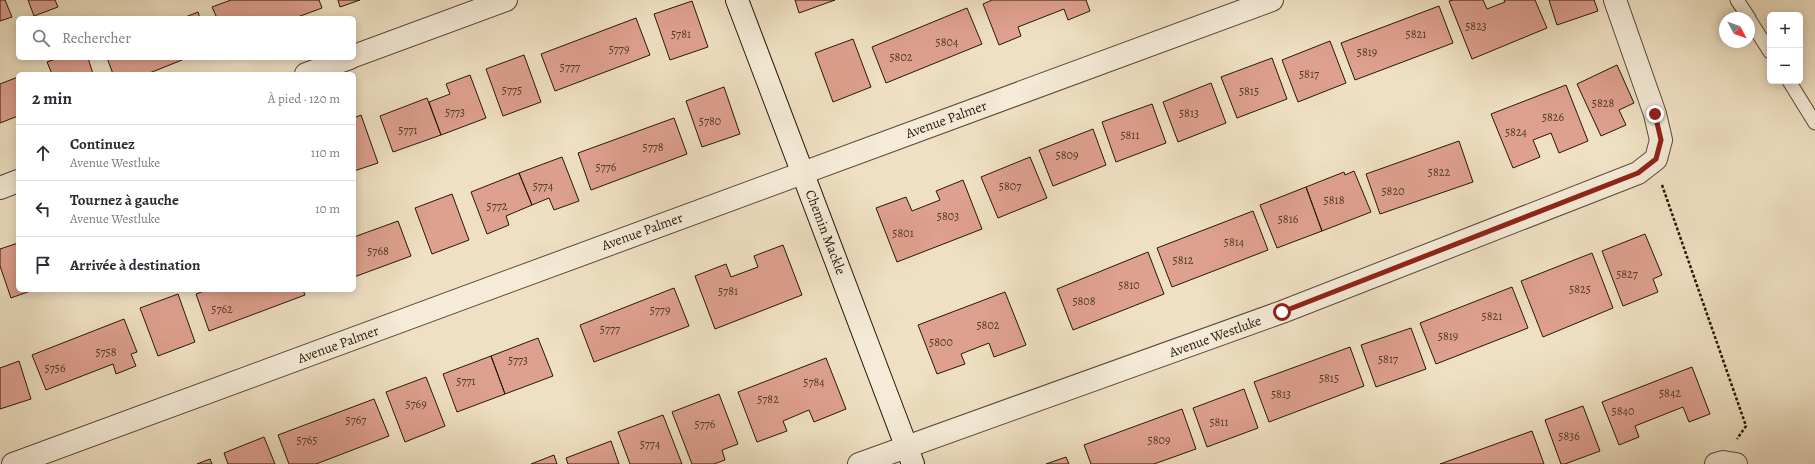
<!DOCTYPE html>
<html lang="fr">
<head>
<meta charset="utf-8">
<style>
  :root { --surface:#fff; --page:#f7f7f7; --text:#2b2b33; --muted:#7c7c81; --line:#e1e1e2 }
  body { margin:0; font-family:Alegreya,serif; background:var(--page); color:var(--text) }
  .controls { position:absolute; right:12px; top:12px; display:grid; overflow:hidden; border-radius:6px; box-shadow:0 2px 10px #0003 }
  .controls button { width:36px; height:36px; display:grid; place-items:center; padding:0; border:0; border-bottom:1px solid var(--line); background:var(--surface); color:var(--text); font:20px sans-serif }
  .compass { position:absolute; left:1719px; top:12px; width:36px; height:36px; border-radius:50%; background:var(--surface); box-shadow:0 2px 10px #0003; rotate:131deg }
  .stop { position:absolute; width:12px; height:12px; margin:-9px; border:3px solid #8f2418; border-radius:50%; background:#fff }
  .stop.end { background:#8f2418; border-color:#fff; box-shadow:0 1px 4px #0008 }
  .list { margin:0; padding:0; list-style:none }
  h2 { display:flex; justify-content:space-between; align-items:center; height:52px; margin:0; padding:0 16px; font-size:17px }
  h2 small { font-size:13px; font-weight:400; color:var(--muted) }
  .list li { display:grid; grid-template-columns:26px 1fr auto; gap:12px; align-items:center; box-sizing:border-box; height:56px; padding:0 16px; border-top:1px solid var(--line) }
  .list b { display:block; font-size:15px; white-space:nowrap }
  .list p { margin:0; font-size:13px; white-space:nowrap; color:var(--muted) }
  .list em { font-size:13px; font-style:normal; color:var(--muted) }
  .icon { flex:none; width:22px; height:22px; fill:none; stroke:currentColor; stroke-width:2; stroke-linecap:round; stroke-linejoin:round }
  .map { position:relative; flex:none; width:1815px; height:464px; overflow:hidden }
  .search { position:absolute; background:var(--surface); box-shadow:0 2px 10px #0003; left:16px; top:16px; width:340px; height:44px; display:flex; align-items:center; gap:10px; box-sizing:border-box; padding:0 14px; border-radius:6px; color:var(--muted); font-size:15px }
  .panel { position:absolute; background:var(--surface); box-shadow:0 2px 10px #0003; left:16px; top:72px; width:340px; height:220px; border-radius:6px }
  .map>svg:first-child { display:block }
  .building { fill:#dea08f; stroke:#251806 }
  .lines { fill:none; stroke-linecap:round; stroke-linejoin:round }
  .lane-casing { stroke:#584a35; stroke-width:15 }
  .street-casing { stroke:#584a35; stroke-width:24 }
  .secondary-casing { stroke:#251806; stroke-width:24 }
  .path { stroke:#251806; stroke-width:2.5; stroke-dasharray:3 2; stroke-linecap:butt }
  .lane { stroke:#f5ebd8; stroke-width:13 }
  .street { stroke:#f5ebd8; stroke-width:22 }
  .secondary { stroke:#f5ebd8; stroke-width:22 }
  .route { stroke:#8f2418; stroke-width:5 }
  .labels { text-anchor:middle; stroke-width:3; stroke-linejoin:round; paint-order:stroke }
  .number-label { font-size:12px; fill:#533a28 }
  .street-label { font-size:14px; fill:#251806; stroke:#f5ebd8 }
</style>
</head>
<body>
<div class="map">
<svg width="1815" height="464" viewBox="0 0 1815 464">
  <rect width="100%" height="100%" fill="#efe0c3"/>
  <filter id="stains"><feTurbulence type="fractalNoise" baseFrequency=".005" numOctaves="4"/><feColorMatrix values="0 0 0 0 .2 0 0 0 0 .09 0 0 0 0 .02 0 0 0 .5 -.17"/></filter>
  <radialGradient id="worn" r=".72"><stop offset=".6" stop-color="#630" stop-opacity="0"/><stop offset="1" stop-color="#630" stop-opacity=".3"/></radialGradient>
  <path class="building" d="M0,0H5L12,17L0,21Z
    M28,0H55L58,7L34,16Z
    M231,0H319L322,8L295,18H217L212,7Z
    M338,0H360L340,7Z
    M795,0H835L799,13Z
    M992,0H1086L1090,11L1068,20L1064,9L1018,27L1021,36L999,45L983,4Z
    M1453,0H1483L1487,9L1505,2L1504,0H1535L1547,28L1472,59L1449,1Z
    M1549,0H1594L1598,11L1557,25Z
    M692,1L708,47L670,60L654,14Z
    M1439,6L1453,43L1355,80L1341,43Z
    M967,8L982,44L886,83L872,47Z
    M198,12L200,18H183Z
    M636,18L650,55L555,91L541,54Z
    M853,39L871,87L833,102L815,53Z
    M1330,41L1346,83L1298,102L1282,60Z
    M524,55L541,102L503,116L486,69Z
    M58,58H88L93,74H52L47,62Z
    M107,58H187L147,74H113Z
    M1272,58L1287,99L1237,118L1221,77Z
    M1617,65L1634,103L1619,110L1626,125L1601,136L1577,84Z
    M470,75L486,118L441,135L429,102L450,94L446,84Z
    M18,77V116L0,123V84Z
    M1211,83L1226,123L1178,142L1163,102Z
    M1566,85L1588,141L1559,153L1551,133L1533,140L1540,157L1513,168L1491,114Z
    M724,87L740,134L702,147L686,101Z
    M427,98L441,135L393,152L380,116Z
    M1152,104L1166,143L1116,162L1102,122Z
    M361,115L378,163L354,171V118Z
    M674,118L687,154L591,190L578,153Z
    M1093,129L1106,165L1053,186L1039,150Z
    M1459,141L1473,182L1380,214L1366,174Z
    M562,157L579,201L554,210L549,198L532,205L519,173Z
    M1030,157L1047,198L998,218L981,177Z
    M1354,171L1371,212L1322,231L1306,187L1344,172L1345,175Z
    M519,173L532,205L506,216L509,225L487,234L471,192Z
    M963,180L982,229L897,262L876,208L906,197L912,211L940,200L936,191Z
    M1306,187L1322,231L1277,248L1260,205Z
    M452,194L469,240L432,254L415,208Z
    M1253,211L1268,250L1172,287L1157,248Z
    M398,221L411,256L354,277V237Z
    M1645,234L1662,275L1653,279L1658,292L1623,306L1602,251Z
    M18,243V290H33L11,298L0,266V249Z
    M783,245L802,295L715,329L695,276L726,264L731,277L758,267L754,256Z
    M1148,252L1164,294L1073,330L1057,289Z
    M1592,253L1613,308L1543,337L1521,281Z
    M1512,287L1528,328L1436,364L1420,323Z
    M674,288L689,326L594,362L580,325Z
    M207,290H303L305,295L209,331L196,294Z
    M1005,292L1026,345L994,357L989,343L961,354L965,364L937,374L918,325Z
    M178,294L195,342L158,356L140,308Z
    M124,319L137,352L131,354L136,366L116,374L113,364L46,390L32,355Z
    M1411,328L1426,369L1376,387L1361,345Z
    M538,338L553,376L505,394L491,356Z
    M1350,347L1364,386L1269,422L1254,382Z
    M491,356L505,394L457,412L443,374Z
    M826,358L846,409L814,422L809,410L783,421L787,431L757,442L738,392Z
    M19,361L31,399L0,409V368Z
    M1692,367L1710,414L1689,422L1683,407L1635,426L1639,437L1619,445L1602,402Z
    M426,377L445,426L405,442L386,392Z
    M1244,389L1258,428L1207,447L1193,408Z
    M719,394L738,444L722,450L725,460L714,464H692L672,412Z
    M374,399L389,436L316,464H289L278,435Z
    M1583,406L1600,451L1565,464H1561L1545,420Z
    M1182,409L1196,449L1154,464H1091L1084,445Z
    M663,415L682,464H630L618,432Z
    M1532,431L1544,464H1440Z
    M264,437L275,464H228L224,453Z
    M611,441L619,464H568L566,458Z
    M554,455L557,464H531Z
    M1066,457L1069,464H1046Z
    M210,459L212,464H197Z"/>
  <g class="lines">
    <g class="lane-casing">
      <path id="lane" d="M1737,0L1749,18
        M1749,19L1770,52
        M1789,81L1815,123"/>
    </g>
    <g class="street-casing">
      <path id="street" d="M354,56L506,0
        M306,74L350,58
        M0,188L18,181
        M13,464L1272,0
        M859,464L1282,312L1638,173L1656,159L1661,140L1655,114L1615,0
        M1716,464L1723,462L1736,464"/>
    </g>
    <g class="secondary-casing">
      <path id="secondary" d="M737,0L913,464"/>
    </g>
    <path class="path" d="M1662,185L1746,426L1737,439"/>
    <use href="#lane" class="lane"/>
    <use href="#street" class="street"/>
    <use href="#secondary" class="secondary"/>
  </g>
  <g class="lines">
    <path class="route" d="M1282,312L1638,173L1656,159L1661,140L1655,114"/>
  </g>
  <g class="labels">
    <g class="number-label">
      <text x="1476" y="30">5823</text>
      <text x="681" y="38">5781</text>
      <text x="1416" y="38">5821</text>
      <text x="947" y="46">5804</text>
      <text x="619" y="53">5779</text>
      <text x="1367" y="56">5819</text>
      <text x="901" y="61">5802</text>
      <text x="570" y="71">5777</text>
      <text x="1309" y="78">5817</text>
      <text x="512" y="94">5775</text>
      <text x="1249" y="95">5815</text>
      <text x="1603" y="107">5828</text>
      <text x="455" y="116">5773</text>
      <text x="1189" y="117">5813</text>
      <text x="1553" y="121">5826</text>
      <text x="710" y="125">5780</text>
      <text x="408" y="134">5771</text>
      <text x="1516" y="136">5824</text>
      <text x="1130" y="139">5811</text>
      <text x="653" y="151">5778</text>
      <text x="1067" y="159">5809</text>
      <text x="606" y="171">5776</text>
      <text x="1439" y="176">5822</text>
      <text x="543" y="190">5774</text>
      <text x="1010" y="190">5807</text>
      <text x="1393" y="195">5820</text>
      <text x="1334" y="204">5818</text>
      <text x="497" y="210">5772</text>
      <text x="948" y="220">5803</text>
      <text x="1288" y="223">5816</text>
      <text x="903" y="237">5801</text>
      <text x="1234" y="246">5814</text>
      <text x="378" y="255">5768</text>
      <text x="1183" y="264">5812</text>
      <text x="1627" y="278">5827</text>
      <text x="1129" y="289">5810</text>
      <text x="1580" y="293">5825</text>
      <text x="728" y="295">5781</text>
      <text x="1084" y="305">5808</text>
      <text x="222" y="313">5762</text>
      <text x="660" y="314">5779</text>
      <text x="1492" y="320">5821</text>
      <text x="988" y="329">5802</text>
      <text x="610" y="333">5777</text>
      <text x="1448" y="340">5819</text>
      <text x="941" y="346">5800</text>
      <text x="106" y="356">5758</text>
      <text x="1388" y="363">5817</text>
      <text x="518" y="364">5773</text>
      <text x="55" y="372">5756</text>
      <text x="1329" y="382">5815</text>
      <text x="466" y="385">5771</text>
      <text x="814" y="386">5784</text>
      <text x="1670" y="397">5842</text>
      <text x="1281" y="398">5813</text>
      <text x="768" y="403">5782</text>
      <text x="416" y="408">5769</text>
      <text x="1623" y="415">5840</text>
      <text x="356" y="424">5767</text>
      <text x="1219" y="426">5811</text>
      <text x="705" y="428">5776</text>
      <text x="1569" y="440">5836</text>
      <text x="307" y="444">5765</text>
      <text x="1159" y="444">5809</text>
      <text x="650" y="448">5774</text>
    </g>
    <g class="street-label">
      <text transform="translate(946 119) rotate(-20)" y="5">Avenue Palmer</text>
      <text transform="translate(642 231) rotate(-20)" y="5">Avenue Palmer</text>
      <text transform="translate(826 232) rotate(69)" y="5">Chemin Mackle</text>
      <text transform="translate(1215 336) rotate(-20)" y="5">Avenue Westluke</text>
      <text transform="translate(338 344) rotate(-20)" y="5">Avenue Palmer</text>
    </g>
  </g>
  <rect width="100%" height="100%" filter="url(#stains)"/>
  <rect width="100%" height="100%" fill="url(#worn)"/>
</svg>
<div class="controls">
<button>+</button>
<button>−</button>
</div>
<svg class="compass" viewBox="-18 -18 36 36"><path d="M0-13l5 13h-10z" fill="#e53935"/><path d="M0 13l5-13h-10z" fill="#7c7c81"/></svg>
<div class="stop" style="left:1282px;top:312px"></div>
<div class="stop end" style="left:1655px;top:114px"></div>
<div class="search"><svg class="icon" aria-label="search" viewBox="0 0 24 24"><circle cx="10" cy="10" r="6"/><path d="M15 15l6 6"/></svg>Rechercher</div>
<section class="panel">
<h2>2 min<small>À pied · 120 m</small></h2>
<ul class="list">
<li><svg class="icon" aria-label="ahead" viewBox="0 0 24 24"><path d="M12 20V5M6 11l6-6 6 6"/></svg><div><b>Continuez</b><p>Avenue Westluke</p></div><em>110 m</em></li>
<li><svg class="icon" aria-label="left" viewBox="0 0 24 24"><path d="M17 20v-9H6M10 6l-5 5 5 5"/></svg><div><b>Tournez à gauche</b><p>Avenue Westluke</p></div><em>10 m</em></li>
<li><svg class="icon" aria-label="arrive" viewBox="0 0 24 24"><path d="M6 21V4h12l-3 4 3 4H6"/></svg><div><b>Arrivée à destination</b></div></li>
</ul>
</section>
</div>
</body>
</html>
